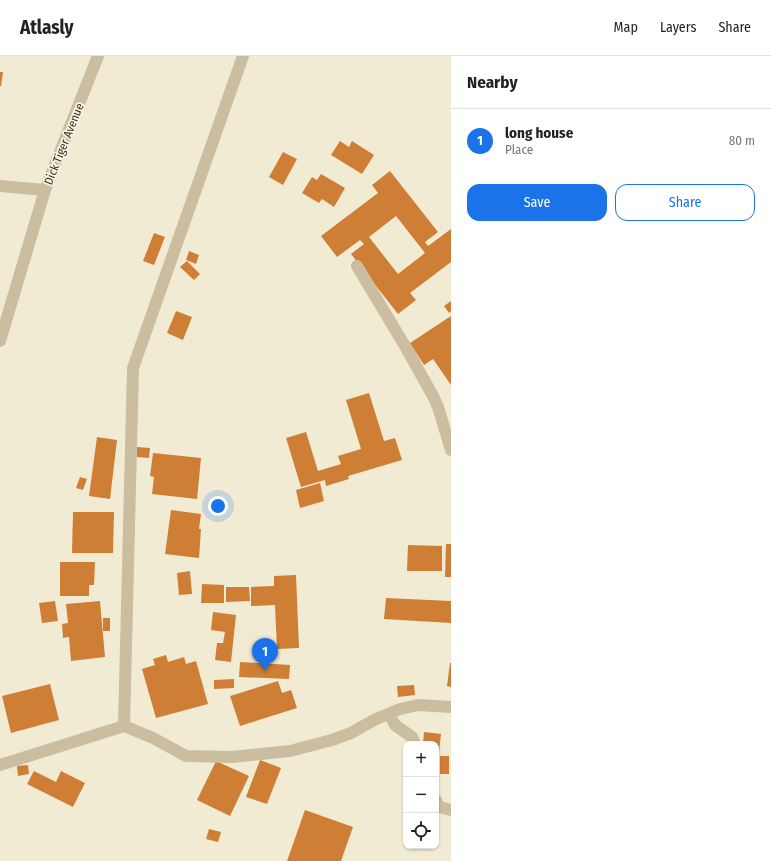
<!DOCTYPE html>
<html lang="en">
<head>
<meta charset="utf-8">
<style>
  :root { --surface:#fff; --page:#f6f6f6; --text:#222; --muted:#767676; --line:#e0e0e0; --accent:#1a73e8 }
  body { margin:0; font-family:"Fira Sans Condensed",sans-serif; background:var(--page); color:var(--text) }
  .controls { position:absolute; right:12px; bottom:12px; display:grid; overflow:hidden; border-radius:8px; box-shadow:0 1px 3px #0004 }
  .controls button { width:36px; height:36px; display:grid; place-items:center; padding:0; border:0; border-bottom:1px solid var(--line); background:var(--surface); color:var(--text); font:20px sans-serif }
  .you { position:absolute; left:218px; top:450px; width:14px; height:14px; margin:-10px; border:3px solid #fff; border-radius:50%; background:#1a73e8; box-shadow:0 0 0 6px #1a73e833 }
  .badge { display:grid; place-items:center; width:26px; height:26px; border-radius:50%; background:var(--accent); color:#fff; font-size:13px; font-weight:700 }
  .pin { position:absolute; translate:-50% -33px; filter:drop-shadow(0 1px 2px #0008) }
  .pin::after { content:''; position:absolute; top:21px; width:14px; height:12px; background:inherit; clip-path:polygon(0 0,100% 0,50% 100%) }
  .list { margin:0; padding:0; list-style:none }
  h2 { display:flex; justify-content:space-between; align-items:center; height:52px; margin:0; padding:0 16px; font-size:17px }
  h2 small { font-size:13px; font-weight:400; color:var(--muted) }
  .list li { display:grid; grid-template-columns:26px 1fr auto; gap:12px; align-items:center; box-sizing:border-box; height:64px; padding:0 16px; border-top:1px solid var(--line) }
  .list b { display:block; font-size:15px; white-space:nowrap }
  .list p { margin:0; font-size:13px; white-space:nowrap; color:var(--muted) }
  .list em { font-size:13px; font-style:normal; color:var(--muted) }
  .actions { display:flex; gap:8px; padding:12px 16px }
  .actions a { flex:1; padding:9px 0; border:1px solid var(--accent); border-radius:12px; text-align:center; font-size:14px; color:var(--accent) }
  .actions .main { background:var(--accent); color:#fff }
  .icon { flex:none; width:22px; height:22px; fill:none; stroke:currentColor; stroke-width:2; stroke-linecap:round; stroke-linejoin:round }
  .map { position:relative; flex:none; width:451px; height:805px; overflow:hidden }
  header { display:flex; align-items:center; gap:24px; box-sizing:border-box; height:56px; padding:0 20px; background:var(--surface); border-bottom:1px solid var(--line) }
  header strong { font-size:19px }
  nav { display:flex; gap:22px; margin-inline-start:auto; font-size:14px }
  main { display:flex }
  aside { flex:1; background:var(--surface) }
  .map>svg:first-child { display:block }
  .building { fill:#cf7e35; fill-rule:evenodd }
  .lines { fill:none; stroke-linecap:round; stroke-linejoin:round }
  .minor { stroke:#cabda0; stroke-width:12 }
  .labels { text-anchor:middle; stroke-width:3.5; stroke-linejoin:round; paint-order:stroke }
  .street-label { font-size:12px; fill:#332c24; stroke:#faf4e0 }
</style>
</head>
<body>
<header>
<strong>Atlasly</strong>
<nav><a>Map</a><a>Layers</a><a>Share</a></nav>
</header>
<main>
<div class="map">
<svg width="451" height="805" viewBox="0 0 451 805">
  <rect width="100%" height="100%" fill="#f2ebd4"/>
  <path class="building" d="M0,16H3L1,30H0Z
    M340,85L349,91L352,85L374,99L362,118L331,99Z
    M283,96L297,103L283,129L269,121Z
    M390,115L438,176L425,186L428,190L451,173V206L410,237L416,244L398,258L351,198L364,188L360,184L337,201L321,180L378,137L372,129ZM396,160L425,197L398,218L369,181Z
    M321,118L345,132L334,151L322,143L319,147L302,137L312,121L317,124Z
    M154,177L165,181L154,209L143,205Z
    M189,195L199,199L196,208L186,204Z
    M187,205L200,218L194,224L180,211Z
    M451,245V255L449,257L444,250Z
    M176,255L192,261L183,284L167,277Z
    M451,260V329L433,303L424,309L410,287Z
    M369,337L384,385L395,382L402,404L348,420L349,423L326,430L325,424L301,431L286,382L306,376L318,415L341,408L338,400L361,393L346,344Z
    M97,381L117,384L110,443L89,440Z
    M137,391L150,392L149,402L137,401Z
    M153,397L201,402L197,443L152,438L154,421L150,420Z
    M80,421L87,423L83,434L76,432Z
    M320,427L324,445L300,452L296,434Z
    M171,454L201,458L199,473H201L199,502L165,498Z
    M73,456H114L113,497H72Z
    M446,488H451V521H445Z
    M408,489L442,490V515H407Z
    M60,506H95L94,529H89V540H60Z
    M190,515L192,538L179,539L177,517Z
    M296,519L299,592L277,593L275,549L251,550V531L274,530V520Z
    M202,528L224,529V547H201Z
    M226,531H249L250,545L226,546Z
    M386,542L451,545V567L384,563Z
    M55,545L58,565L42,567L39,547Z
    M100,545L105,601L71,605L69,581L63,582L62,568L68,567L66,548Z
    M213,556L236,559L231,606L215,604L217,587H223L225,576L211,574Z
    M103,562H110V575H103Z
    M166,599L168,606L184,601L186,608L196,605L208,648L156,662L142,613L155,609L153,603Z
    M240,606L290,609L289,623L239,621Z
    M450,607H451V631L447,630Z
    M234,623V632L214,633V624Z
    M278,625L282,637L291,634L297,652L240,670L230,640Z
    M50,628L59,664L11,677L2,640Z
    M414,629L415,639L398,641L397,630Z
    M424,676L441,678L438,706H436V688H423Z
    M440,700H449V718H440Z
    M260,704L281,712L267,748L246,741Z
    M216,705L249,720L230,760L197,744Z
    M28,709L29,718L18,720L17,710Z
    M34,715L56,726L61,715L85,727L73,751L27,728Z
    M305,754L353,771L341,805H287Z
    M209,773L221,776L218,786L206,783Z"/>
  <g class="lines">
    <path class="minor" d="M0,130L45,134L98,0
      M357,210L405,290L433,340L438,351L451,394
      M0,285L45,134
      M389,658L395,669L412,681L415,688
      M124,670L133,312L243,0
      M0,709L124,670L153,682L186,700L232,701L290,695L332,684L351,677L374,664L400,653L418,649L451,651
      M436,744L439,751L451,754"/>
  </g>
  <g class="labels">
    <g class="street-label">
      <text transform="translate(64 88) rotate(-68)" y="4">Dick Tiger Avenue</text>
    </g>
  </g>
</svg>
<div class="controls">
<button>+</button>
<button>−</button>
<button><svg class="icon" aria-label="locate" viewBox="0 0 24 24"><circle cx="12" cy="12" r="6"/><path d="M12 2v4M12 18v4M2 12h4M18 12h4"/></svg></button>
</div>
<div class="you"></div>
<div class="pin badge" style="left:265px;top:615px">1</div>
</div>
<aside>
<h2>Nearby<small></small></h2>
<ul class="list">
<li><span class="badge">1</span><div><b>long house</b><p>Place</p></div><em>80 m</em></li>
</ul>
<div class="actions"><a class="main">Save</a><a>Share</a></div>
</aside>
</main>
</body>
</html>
